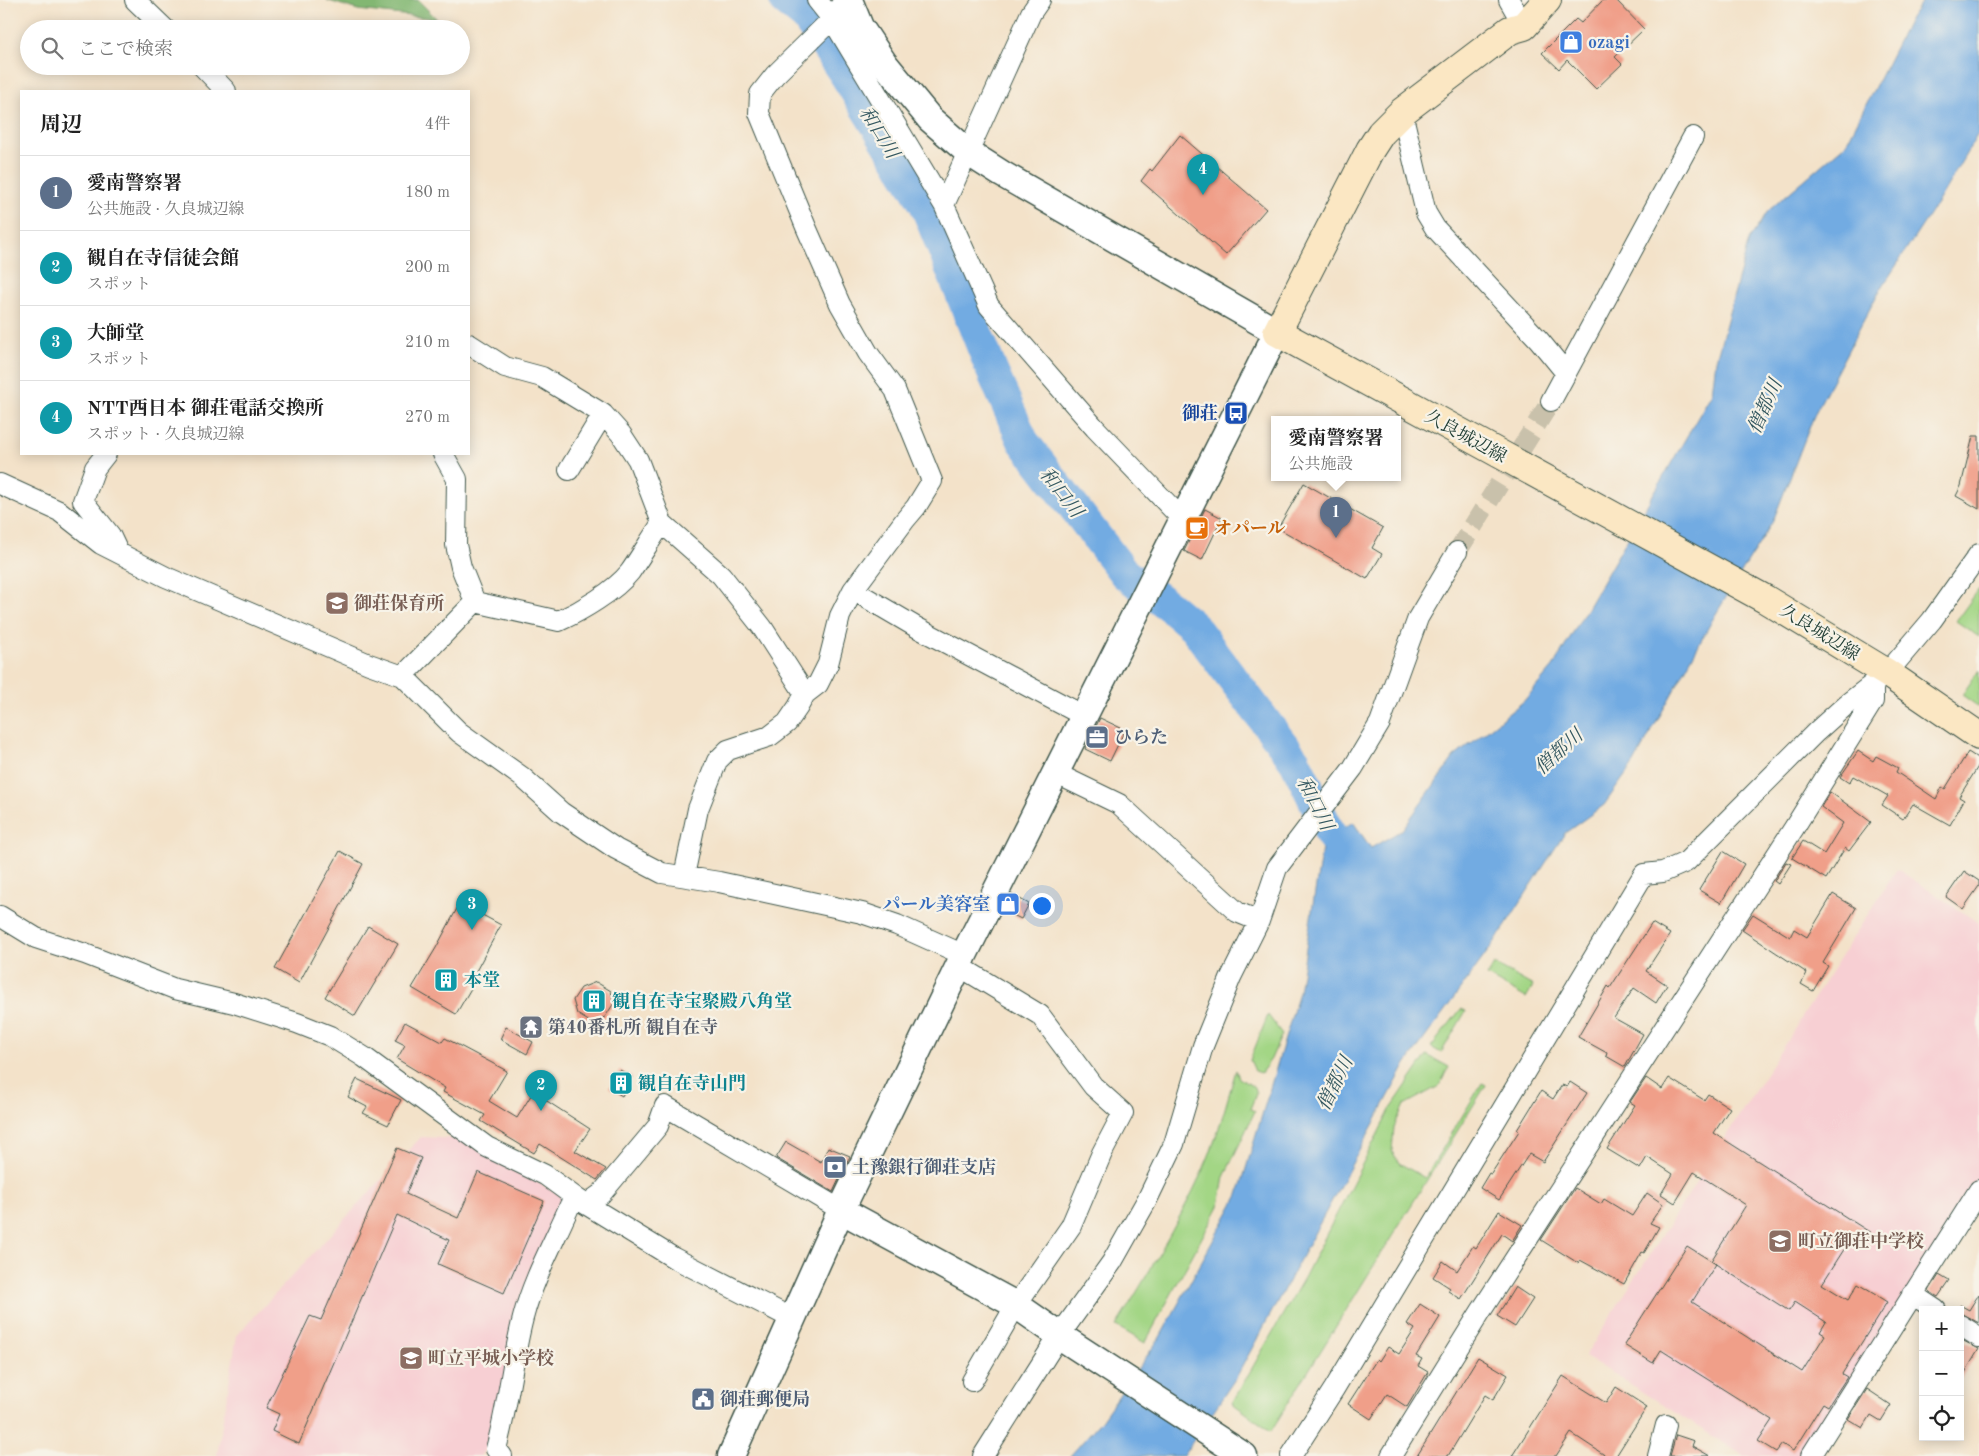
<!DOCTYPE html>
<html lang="ja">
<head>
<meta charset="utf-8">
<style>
  :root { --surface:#fff; --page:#f2f2f2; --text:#222; --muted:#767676; --line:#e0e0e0; --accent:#d93025 }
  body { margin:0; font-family:"Old Standard TT","Noto Serif JP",serif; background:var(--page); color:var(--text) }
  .controls { position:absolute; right:15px; bottom:15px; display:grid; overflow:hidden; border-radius:0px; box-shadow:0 2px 12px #0003 }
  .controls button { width:45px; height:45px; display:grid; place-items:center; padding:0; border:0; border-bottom:1px solid var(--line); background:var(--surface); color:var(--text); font:25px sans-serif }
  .you { position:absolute; left:1041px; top:905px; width:18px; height:18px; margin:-12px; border:4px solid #fff; border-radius:50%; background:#1a73e8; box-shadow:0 0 0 8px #1a73e833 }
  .badge { display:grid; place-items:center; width:32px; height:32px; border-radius:50%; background:var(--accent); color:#fff; font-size:16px; font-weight:700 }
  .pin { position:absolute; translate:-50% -41px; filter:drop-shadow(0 1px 2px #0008) }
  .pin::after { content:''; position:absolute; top:26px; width:18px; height:15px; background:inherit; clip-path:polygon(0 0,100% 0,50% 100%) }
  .popup { position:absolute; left:1271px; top:416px; width:130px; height:65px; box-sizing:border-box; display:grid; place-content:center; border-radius:0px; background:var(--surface); filter:drop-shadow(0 1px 4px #0005); font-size:16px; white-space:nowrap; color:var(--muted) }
  .popup b { font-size:19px; color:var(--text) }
  .popup::after { content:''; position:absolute; left:50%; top:100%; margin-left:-10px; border:10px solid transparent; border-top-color:var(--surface) }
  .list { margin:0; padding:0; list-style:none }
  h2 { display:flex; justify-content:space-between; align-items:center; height:65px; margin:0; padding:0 20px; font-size:21px }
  h2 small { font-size:16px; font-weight:400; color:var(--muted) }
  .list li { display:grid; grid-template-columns:32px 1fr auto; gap:15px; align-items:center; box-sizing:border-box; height:75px; padding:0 20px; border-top:1px solid var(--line) }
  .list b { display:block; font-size:19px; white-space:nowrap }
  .list p { margin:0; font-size:16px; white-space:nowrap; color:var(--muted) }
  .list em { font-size:16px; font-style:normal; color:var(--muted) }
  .icon { flex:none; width:28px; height:28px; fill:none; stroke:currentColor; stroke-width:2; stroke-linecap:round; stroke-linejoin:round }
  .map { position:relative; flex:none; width:1979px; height:1456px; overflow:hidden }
  .search { position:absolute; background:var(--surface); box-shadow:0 2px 12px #0003; left:20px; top:20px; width:450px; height:55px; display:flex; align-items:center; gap:12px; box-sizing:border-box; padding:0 18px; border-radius:28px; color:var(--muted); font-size:19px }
  .panel { position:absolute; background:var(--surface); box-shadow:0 2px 12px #0003; left:20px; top:90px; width:450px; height:365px; border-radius:0px }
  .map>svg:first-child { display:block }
  .built { fill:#f7cfd3 }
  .green { fill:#a3d685; stroke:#618a5c }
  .forest { fill:#82b772; stroke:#507a53 }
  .water { fill:#72abe2; stroke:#48748b }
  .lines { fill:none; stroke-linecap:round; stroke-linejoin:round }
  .river { stroke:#72abe2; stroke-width:32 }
  .building { fill:#f09f89 }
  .minor-tunnel { stroke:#c9c1ab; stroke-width:20; stroke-dasharray:20 10; stroke-linecap:butt }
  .minor-casing { stroke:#3f564a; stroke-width:22 }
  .tertiary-casing { stroke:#3f564a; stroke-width:29 }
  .secondary-casing { stroke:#3f564a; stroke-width:30 }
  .minor { stroke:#fff; stroke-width:20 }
  .tertiary { stroke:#fff; stroke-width:26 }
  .secondary { stroke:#fbe7c3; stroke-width:28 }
  .labels { text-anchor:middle; stroke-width:4.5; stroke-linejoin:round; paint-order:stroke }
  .shop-label { font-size:18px; font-weight:bold; fill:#366cbe; stroke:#f7f3e8; text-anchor:start }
  .transit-label { font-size:18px; font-weight:bold; fill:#164399; stroke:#f7f3e8; text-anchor:end }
  .street-label { font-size:18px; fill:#1f3d34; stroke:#f7f3e8 }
  .food-label { font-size:18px; font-weight:bold; fill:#c56008; stroke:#f7f3e8; text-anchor:start }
  .education-label { font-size:18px; font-weight:bold; fill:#785e54; stroke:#f7f3e8; text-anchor:start }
  .service-label { font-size:18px; font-weight:bold; fill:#4e5e75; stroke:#f7f3e8; text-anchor:start }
  .culture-label { font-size:18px; font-weight:bold; fill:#0d838f; stroke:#f7f3e8; text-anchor:start }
  .worship-label { font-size:18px; font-weight:bold; fill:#5b616d; stroke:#f7f3e8; text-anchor:start }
  .water-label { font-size:19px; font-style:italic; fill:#345860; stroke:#f7f3e8 }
</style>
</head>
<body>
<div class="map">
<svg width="1979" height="1456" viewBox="0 0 1979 1456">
  <rect width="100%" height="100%" fill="#f7f3e8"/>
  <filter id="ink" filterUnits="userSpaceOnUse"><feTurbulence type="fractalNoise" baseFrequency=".02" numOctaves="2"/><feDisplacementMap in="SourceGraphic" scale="10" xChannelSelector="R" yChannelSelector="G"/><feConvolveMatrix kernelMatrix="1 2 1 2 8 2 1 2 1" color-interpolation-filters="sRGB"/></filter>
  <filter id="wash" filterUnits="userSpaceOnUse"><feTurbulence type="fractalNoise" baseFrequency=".0096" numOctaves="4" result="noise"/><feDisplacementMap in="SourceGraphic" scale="20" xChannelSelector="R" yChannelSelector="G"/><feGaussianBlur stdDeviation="1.12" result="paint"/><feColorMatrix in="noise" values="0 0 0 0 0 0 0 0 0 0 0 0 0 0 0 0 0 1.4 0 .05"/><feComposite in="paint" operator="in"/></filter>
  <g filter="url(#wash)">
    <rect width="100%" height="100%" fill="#f3e2c9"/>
    <path class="built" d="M1897,869L1979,923V1184L1803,1456H1744L1585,1356Z
      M421,1137L461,1139L562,1196L564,1205L491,1442L480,1456H217L237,1335Z"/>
    <path class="green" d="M1979,589V637L1956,621Z
      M1979,670V707L1962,695Z
      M1494,964L1533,986L1526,998L1487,976Z
      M1461,1009L1466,1011L1441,1053L1431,1047Z
      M1268,1015L1282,1034L1271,1059L1261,1073L1255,1071L1250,1060Z
      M1427,1055L1449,1067L1439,1086L1404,1105L1394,1127L1392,1151L1399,1163L1425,1178L1482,1083L1486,1085L1271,1431L1232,1403L1305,1276L1391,1108Z
      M1236,1070L1239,1078L1254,1087L1256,1094L1250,1109L1255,1111L1224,1177L1219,1206L1145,1343L1116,1326C1147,1276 1177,1225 1202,1172C1217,1139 1226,1105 1236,1070Z"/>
    <path class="forest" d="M326,0H418L437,19L358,10Z"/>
    <path class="water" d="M1923,0H1979V132L1939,200L1877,295L1815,413L1773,521L1714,617L1634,763L1604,805L1565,833L1496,940L1406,1064L1237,1376L1183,1456H1070L1100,1422L1159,1339L1238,1195L1299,992L1323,842L1353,822L1371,848L1402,830L1454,757L1524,701L1553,667L1712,393L1716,360L1749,240L1768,211L1846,144L1910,18Z"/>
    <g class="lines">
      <path class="river" d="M785,0L806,17L846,76L925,204L992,371L1023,441L1125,574L1169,606L1194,627L1295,761L1331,835L1357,871"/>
    </g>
    <g id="blocks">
      <path class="building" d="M1603,0H1616L1644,29L1615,57L1622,64L1596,89L1567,60L1559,69L1542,53L1576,19L1581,23Z
        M1180,135L1266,209L1226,255L1141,181L1150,169L1152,171Z
        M1973,436H1979V509L1956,496L1961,486Z
        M1304,483L1383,528L1372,548L1382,554L1367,579L1278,528Z
        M1205,509L1222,518L1202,560L1184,551Z
        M1100,718L1125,730L1110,761L1085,749Z
        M1858,751L1873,761L1876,756L1898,768L1896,772L1936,799L1942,787L1945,789L1968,752L1979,759V765L1959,797L1964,800L1950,825L1913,804L1903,819L1882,805L1888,796L1853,776L1849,783L1840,777Z
        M1830,792L1871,822L1849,851L1845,848L1826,879L1792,858L1803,841L1824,854L1843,823L1821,807Z
        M340,851L363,864L299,983L275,969Z
        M1723,851L1744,864L1721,903L1699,890Z
        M1786,862L1791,864L1778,884L1774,881Z
        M1964,871L1979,881V886L1963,909L1946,897Z
        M1011,894L1029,904L1021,919L1003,910Z
        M1833,894L1856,908L1823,963L1828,966L1813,991L1801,984L1807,973L1742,930L1753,914L1790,937L1794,929L1807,937Z
        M460,903L501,925L476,971L480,973L456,1014L412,988L436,948Z
        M1652,923L1670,934L1646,971L1667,985L1656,1003L1634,988L1614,1018L1643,1034L1625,1067L1606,1056L1607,1053L1578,1037L1608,986L1610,988Z
        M368,926L398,944L355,1016L325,997Z
        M596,982L611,991L614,1003L605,1017L592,1023L577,1014L573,1000L581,988Z
        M405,1022L442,1042L445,1038L507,1071L489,1101L517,1118L533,1092L590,1129L575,1151L606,1169L597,1180L540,1144L534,1153L481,1121L485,1115L443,1092L445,1088L397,1059L405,1045L395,1040Z
        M506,1027L533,1042L527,1054L500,1039Z
        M620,1070L632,1077L622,1096L609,1088Z
        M1646,1078L1662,1089L1669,1078L1704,1100L1708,1094L1730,1108L1714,1133L1871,1233L1861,1247L1850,1240L1822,1284L1848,1300L1858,1284L1887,1302L1842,1374L1847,1377L1828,1406L1823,1403L1793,1451L1782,1444L1776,1452L1758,1441L1772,1420L1661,1350L1653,1363L1624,1345L1687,1246L1716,1264L1692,1302L1802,1372L1825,1335L1820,1332L1826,1322L1795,1302L1789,1311L1711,1261L1746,1205L1694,1172L1675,1203L1661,1194L1673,1174L1647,1157L1640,1169L1607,1149L1635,1105L1630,1102Z
        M357,1079L401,1100L388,1125L363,1113L367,1107L348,1097Z
        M1570,1082L1587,1093L1543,1162L1529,1154L1499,1200L1480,1188L1489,1173L1491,1174L1519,1131L1517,1130L1541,1091L1553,1099L1562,1085L1567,1087Z
        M786,1142L821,1162L828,1147L850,1156L833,1192L776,1158Z
        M397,1148L421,1158L406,1194L458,1218L478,1172L544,1201L504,1293L438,1264L449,1240L397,1215L299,1444L272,1431L279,1414L266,1408L310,1316L321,1320Z
        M1575,1188L1601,1204L1604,1199L1632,1216L1647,1193L1663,1204L1650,1223L1659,1227L1644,1253L1642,1252L1624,1284L1580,1260L1578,1263L1541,1240Z
        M1499,1211L1522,1225L1512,1241L1502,1234L1461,1299L1448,1291L1450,1288L1433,1277L1443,1261L1457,1271L1473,1246L1476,1248Z
        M1939,1275L1949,1281L1938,1297L1929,1291Z
        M1515,1287L1533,1299L1515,1327L1497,1316Z
        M1979,1294V1323L1960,1313V1305L1969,1310Z
        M1420,1304L1440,1317L1416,1356L1422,1359L1418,1366L1428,1372L1407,1407L1387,1394L1371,1419L1348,1404L1377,1359L1379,1361L1388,1347L1399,1354L1415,1329L1407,1324Z
        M1960,1339L1979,1349L1960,1381Z
        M1478,1357L1508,1375L1493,1400L1485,1395L1448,1456H1417Z
        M1563,1376L1606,1403L1616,1387L1647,1407L1616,1456H1606L1571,1433L1556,1456H1512Z
        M1867,1389L1891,1405L1881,1421L1871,1415L1863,1428L1848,1419Z
        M1676,1435L1694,1441L1692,1446L1710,1456H1670Z"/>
    </g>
  </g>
  <g filter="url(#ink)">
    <use href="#blocks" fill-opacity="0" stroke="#3f564a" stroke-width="1"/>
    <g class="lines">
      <path class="minor-tunnel" d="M1457,552L1551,401"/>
      <g class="minor-casing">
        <path id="minor" d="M135,0L165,29
          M817,0L832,19L944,205L989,306L1095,428L1183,520
          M1509,0L1524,26
          M202,66L226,91
          M1402,112L1426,213L1435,228L1539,340L1566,373
          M944,205L1031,13L1040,0
          M469,344L505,367L542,377L603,414L569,470
          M1551,401L1693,137
          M603,414L621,434L638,460L662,523L721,575L762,627L805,694
          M106,454L95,468L83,501L110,535L118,552
          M443,454L457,479L456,545L461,567L475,602
          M0,484L59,511L101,544L166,577L369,664L403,676L459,732L522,777L561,812L616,849L662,873L719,882L862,913L897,925L964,955
          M853,590L916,627L1084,716
          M475,602L559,621C581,611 615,591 630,572C641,556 651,539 662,523
          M403,676L475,602
          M1055,773L1119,804L1237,912L1259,921
          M684,876L698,809L717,761L728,750L770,736L787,723L798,707L805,694L818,684L828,664L840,616L853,590L905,520L916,507L932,481L895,390L868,353L840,304L806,227L759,113L760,94L775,75L832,19L844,0
          M0,916L36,938L85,954L175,989L234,1003L297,1023L330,1036L364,1057L487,1147L545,1175L579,1200L674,1258L793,1319
          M959,966L1040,1015L1093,1086L1123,1113L1102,1153L1071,1226L1016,1305L972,1381
          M587,1204L601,1194L658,1126L665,1106L841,1210
          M1912,1294L1936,1310
          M1960,1325L1979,1337
          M502,1456L496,1449C508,1406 512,1361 523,1318C533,1279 554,1242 570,1205L579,1200
          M983,1456L1059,1336L1112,1262L1147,1200L1174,1144L1203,1046L1231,977L1259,921L1277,868L1353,768L1380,723L1418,618L1457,552
          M1291,1456L1334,1389L1644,874L1663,872L1686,862L1816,732L1847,704L1887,673L1932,620L1979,554
          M1391,1456L1481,1311L1794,828L1873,701V685
          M1658,1456L1666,1425
          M1811,1456L1979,1190"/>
      </g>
      <g class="tertiary-casing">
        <path id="tertiary" d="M841,1210L1016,1305L1069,1342L1244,1456
          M731,1456L841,1210L964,955L1277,332L1002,174L969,153L930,119L884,63L860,27L849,0"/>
      </g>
      <g class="secondary-casing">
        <path id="secondary" d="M1547,0L1524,26L1510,30L1402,112L1381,133L1370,150L1277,332L1765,599L1887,673L1979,736"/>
      </g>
      <use href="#minor" class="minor"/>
      <use href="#tertiary" class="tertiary"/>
      <use href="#secondary" class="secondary"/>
    </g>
  </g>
  <defs>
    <g id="shop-square" transform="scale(1.25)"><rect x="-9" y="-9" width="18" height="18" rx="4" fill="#3f7fe0" stroke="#f7f3e8"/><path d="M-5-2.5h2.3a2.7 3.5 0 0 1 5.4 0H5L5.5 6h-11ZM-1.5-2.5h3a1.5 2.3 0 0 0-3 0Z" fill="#fff"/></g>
    <g id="bus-square" transform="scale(1.25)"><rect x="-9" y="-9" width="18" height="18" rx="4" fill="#1a4fb4" stroke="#f7f3e8"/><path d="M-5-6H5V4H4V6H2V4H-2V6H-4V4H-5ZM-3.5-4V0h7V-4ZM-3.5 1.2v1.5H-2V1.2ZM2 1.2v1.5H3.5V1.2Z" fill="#fff"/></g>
    <g id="cafe-square" transform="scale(1.25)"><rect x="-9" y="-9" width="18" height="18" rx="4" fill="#e8710a" stroke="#f7f3e8"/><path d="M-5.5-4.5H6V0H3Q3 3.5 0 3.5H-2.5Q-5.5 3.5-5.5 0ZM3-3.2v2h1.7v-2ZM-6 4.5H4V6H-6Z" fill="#fff"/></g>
    <g id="school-square" transform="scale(1.25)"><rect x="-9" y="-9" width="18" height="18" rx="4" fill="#8d6e63" stroke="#f7f3e8"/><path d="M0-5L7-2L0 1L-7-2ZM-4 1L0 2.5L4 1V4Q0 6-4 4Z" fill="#fff"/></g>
    <g id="office-square" transform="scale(1.25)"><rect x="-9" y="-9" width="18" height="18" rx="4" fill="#5c6f8a" stroke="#f7f3e8"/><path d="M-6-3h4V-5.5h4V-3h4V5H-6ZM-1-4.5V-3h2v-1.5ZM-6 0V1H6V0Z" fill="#fff"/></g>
    <g id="building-square" transform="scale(1.25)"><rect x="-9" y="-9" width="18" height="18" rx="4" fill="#0f9aa8" stroke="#f7f3e8"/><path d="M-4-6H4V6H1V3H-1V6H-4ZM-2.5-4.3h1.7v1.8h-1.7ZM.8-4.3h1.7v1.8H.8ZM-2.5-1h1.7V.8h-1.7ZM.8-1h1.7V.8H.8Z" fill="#fff"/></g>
    <g id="temple-square" transform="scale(1.25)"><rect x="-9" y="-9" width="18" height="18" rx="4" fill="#6b7280" stroke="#f7f3e8"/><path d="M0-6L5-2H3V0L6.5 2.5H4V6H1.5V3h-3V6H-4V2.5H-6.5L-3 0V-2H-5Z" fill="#fff"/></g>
    <g id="bank-square" transform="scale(1.25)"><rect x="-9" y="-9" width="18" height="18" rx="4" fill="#5c6f8a" stroke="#f7f3e8"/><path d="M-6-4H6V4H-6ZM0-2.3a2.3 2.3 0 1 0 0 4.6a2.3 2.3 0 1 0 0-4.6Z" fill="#fff"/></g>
    <g id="civic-square" transform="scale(1.25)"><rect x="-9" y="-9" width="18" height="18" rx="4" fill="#5c6f8a" stroke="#f7f3e8"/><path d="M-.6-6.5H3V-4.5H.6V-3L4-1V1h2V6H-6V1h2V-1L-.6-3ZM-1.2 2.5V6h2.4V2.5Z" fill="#fff"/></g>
  </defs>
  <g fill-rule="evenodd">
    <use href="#shop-square" x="1571" y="42"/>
    <use href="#bus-square" x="1236" y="413"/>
    <use href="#cafe-square" x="1197" y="528"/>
    <use href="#school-square" x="337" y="603"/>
    <use href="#office-square" x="1097" y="737"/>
    <use href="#shop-square" x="1008" y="904"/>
    <use href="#building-square" x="446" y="980"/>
    <use href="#building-square" x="594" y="1001"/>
    <use href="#temple-square" x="531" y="1027"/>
    <use href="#building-square" x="621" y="1083"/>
    <use href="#bank-square" x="835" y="1167"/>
    <use href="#school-square" x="1780" y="1241"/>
    <use href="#school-square" x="411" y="1358"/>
    <use href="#civic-square" x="703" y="1399"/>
  </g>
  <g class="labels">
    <g class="shop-label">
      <text x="1588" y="48">ozagi</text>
      <text x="990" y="910" text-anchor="end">パール美容室</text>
    </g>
    <g class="transit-label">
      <text x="1218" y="419">御荘</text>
    </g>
    <g class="street-label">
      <text transform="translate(1466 436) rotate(29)" y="6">久良城辺線</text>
      <text transform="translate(1820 632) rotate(32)" y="6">久良城辺線</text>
    </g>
    <g class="food-label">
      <text x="1214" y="534">オパール</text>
    </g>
    <g class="education-label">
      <text x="354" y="609">御荘保育所</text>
      <text x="1798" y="1247">町立御荘中学校</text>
      <text x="428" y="1364">町立平城小学校</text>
    </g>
    <g class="service-label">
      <text x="1114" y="743">ひらた</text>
      <text x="852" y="1173">土豫銀行御荘支店</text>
      <text x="720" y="1405">御荘郵便局</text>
    </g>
    <g class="culture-label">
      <text x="464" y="986">本堂</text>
      <text x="612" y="1007">観自在寺宝聚殿八角堂</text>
      <text x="638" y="1089">観自在寺山門</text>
    </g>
    <g class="worship-label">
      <text x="548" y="1033">第40番札所 観自在寺</text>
    </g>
    <g class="water-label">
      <text transform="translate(880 132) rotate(58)" y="7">和口川</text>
      <text transform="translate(1764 406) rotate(-66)" y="7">僧都川</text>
      <text transform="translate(1062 492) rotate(52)" y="7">和口川</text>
      <text transform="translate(1558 751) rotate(-42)" y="7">僧都川</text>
      <text transform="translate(1316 803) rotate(63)" y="7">和口川</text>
      <text transform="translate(1334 1083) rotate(-64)" y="7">僧都川</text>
    </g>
  </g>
</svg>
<div class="controls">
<button>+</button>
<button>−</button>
<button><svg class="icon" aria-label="locate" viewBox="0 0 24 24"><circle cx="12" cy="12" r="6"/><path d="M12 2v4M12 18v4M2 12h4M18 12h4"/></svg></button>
</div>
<div class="you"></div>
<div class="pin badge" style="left:1336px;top:538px;background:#5c6f8a">1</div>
<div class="popup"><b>愛南警察署</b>公共施設</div>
<div class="pin badge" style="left:541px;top:1111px;background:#0f9aa8">2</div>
<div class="pin badge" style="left:472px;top:930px;background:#0f9aa8">3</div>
<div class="pin badge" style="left:1203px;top:195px;background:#0f9aa8">4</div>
<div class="search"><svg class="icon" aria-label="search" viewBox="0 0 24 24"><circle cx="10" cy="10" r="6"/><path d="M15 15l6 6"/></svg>ここで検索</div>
<section class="panel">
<h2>周辺<small>4件</small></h2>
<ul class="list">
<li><span class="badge" style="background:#5c6f8a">1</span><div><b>愛南警察署</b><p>公共施設 · 久良城辺線</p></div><em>180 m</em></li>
<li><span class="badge" style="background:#0f9aa8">2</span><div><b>観自在寺信徒会館</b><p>スポット</p></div><em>200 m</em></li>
<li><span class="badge" style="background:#0f9aa8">3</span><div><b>大師堂</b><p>スポット</p></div><em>210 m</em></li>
<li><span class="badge" style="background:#0f9aa8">4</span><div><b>NTT西日本 御荘電話交換所</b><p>スポット · 久良城辺線</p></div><em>270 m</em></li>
</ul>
</section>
</div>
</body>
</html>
